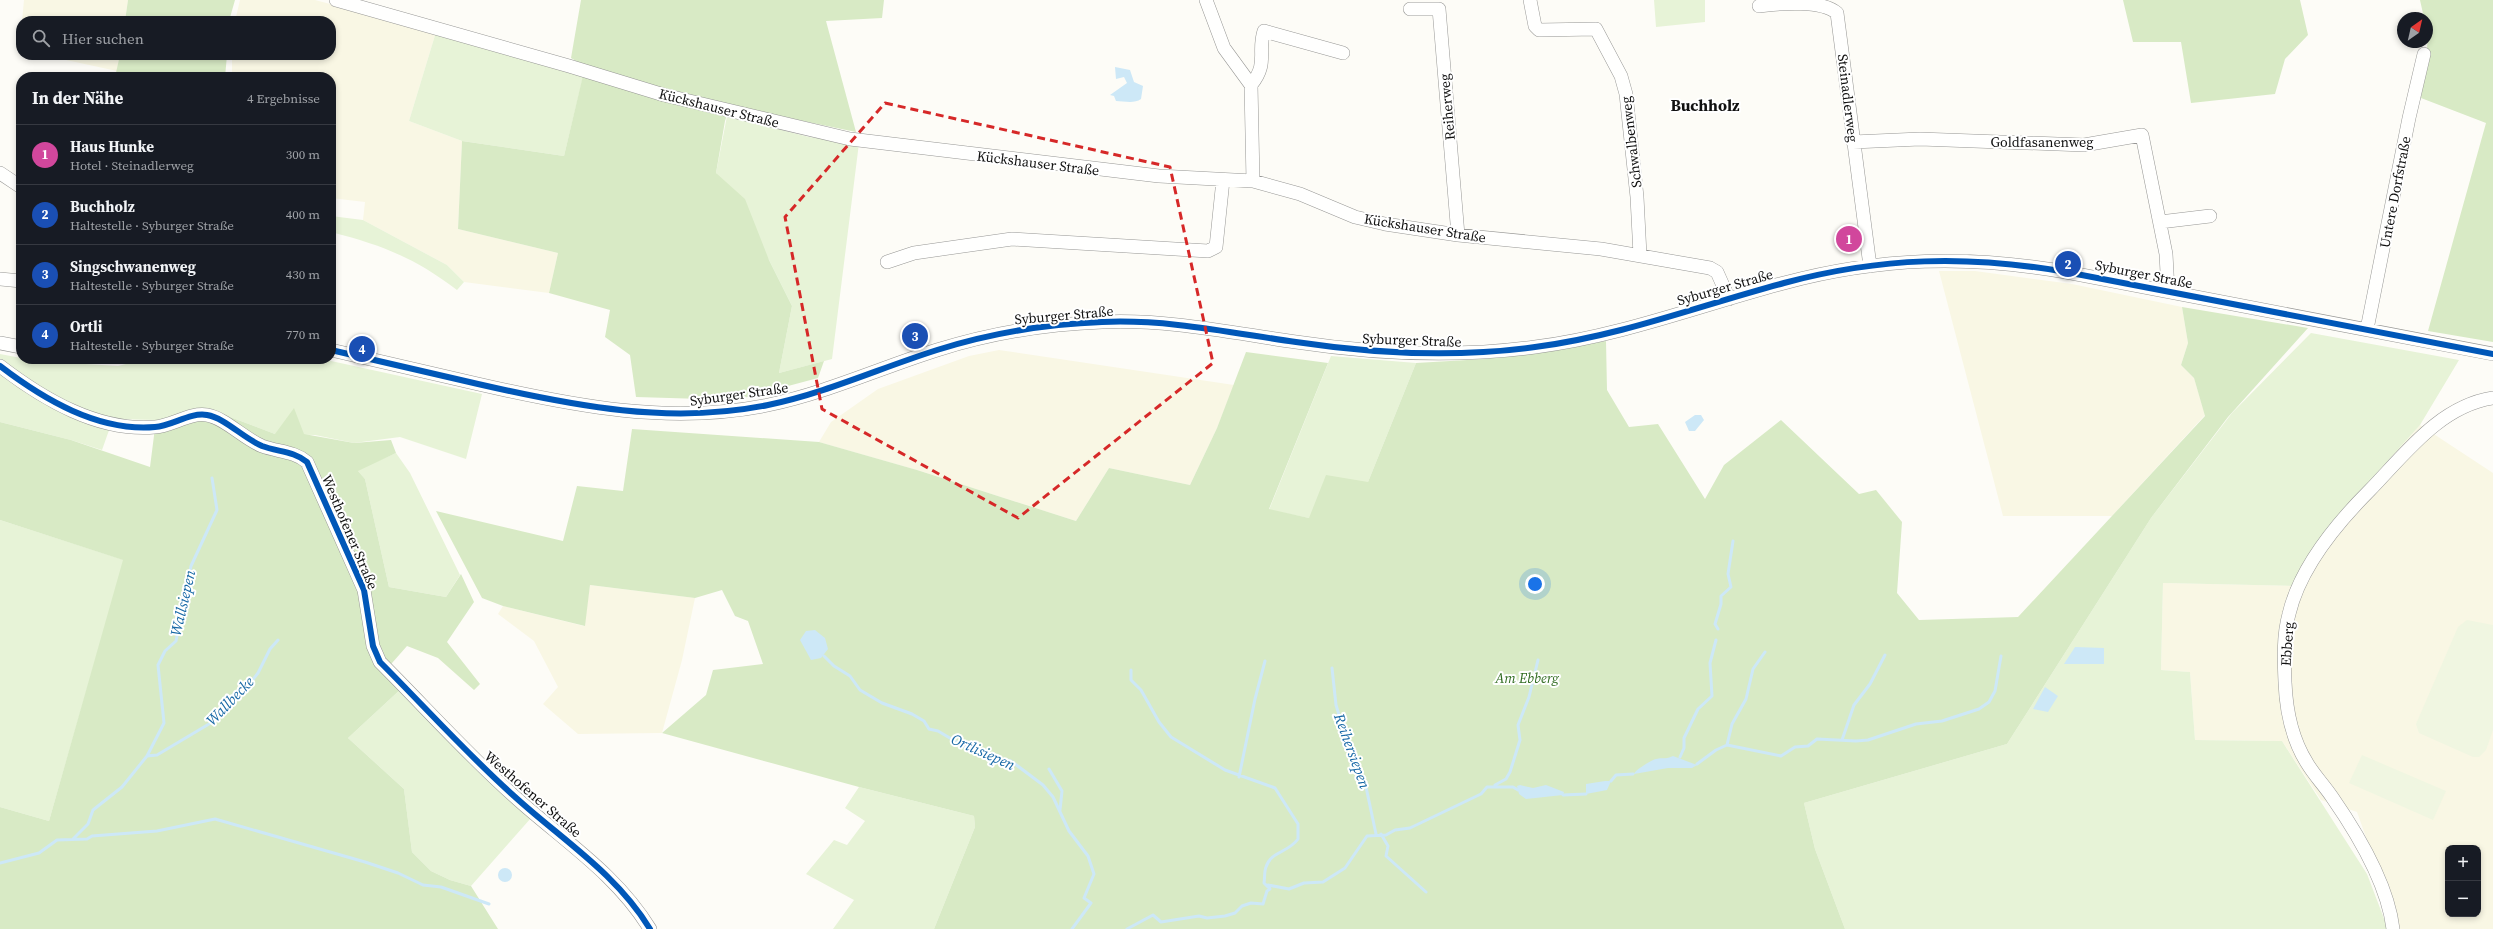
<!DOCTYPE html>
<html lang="de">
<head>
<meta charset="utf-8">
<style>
  :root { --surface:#171b24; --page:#20242c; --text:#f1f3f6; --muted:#9ea1a6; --line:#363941; --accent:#8c9099 }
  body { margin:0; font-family:"Source Serif 4",serif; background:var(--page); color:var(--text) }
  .controls { position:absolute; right:12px; bottom:12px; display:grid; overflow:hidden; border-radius:8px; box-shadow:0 2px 6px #0003 }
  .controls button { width:36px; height:36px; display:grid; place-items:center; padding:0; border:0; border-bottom:1px solid var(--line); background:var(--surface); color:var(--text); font:20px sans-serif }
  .compass { position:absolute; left:2397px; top:12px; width:36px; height:36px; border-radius:50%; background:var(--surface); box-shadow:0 2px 6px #0003; rotate:34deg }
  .you { position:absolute; left:1535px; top:584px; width:14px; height:14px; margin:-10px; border:3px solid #fff; border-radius:50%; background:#1a73e8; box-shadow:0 0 0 6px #1a73e833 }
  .badge { display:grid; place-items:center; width:26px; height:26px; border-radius:50%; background:var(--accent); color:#fff; font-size:13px; font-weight:700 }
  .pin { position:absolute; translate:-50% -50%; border:2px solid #fff; box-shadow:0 1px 4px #0006 }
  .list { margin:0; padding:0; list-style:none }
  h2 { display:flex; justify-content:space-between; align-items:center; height:52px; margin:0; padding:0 16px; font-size:17px }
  h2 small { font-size:13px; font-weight:400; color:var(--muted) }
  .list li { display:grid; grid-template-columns:26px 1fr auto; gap:12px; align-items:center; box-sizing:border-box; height:60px; padding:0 16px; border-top:1px solid var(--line) }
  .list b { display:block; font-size:15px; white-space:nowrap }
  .list p { margin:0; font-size:13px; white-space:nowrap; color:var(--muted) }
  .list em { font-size:13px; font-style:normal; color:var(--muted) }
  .icon { flex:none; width:22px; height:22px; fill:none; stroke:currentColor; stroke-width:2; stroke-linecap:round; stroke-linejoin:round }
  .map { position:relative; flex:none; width:2493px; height:929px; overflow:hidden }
  .search { position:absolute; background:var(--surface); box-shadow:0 2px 6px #0003; left:16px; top:16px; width:320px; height:44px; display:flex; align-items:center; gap:10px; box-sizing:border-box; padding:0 14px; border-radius:16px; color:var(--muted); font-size:15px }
  .panel { position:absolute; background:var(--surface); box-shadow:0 2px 6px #0003; left:16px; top:72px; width:320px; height:292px; border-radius:16px }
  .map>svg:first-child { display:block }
  .farmland { fill:#f9f7e4; fill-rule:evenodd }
  .green { fill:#e7f3d7 }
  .forest { fill:#d8eac5 }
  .pitch { fill:#f0f6e1 }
  .water { fill:#cde8f7 }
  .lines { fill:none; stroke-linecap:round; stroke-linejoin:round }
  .stream { stroke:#cde8f7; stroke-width:3 }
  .minor-casing { stroke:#979795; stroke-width:14 }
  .minor { stroke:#fffffe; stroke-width:13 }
  .cycleway-casing { stroke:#fff; stroke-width:8 }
  .cycleway { stroke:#0057b8; stroke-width:6 }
  .marked { fill:none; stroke:#d62828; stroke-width:3; stroke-dasharray:8 5; stroke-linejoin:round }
  .labels { text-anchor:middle; stroke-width:4; stroke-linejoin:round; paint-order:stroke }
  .street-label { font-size:14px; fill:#111; stroke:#fff }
  .park-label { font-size:14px; font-style:italic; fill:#2f6b1f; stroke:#fff }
  .water-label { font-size:15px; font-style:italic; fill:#1768a6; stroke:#fff }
  .quarter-label { font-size:16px; font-weight:bold; fill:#111; stroke:#fff }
</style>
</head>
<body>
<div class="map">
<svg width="2493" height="929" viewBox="0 0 2493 929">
  <rect width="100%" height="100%" fill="#fdfcf7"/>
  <path class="farmland" d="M24,0H128L125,21H22Z
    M240,0H315L436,32L409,121L462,141L458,229L558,253L549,293L464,282L447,265L363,220L365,202L331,198V77H232V55H331V21H235Z
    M43,55H120L117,71Z
    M1939,271H1975L2072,284L2182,307L2188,343L2181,365L2194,378L2205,415L2112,516H2003Z
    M999,350L1234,385L1217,428L1190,485L1109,468L1076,521L917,470L819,442L831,422L878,389L969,356Z
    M2420,425L2493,473V929H2399L2357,812L2321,800L2282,741L2195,740L2190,672L2161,670L2163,583L2294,586L2338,516ZM2448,848H2478V914H2448Z
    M590,585L695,598L682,660L662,733L578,734L543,704L558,687L534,641L498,614L503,606L584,626Z"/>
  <path class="green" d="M1654,0H1705V22L1656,27Z
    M436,32L584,73L564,156L462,141L409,121Z
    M727,116L809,137L859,143L832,359L779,373L792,306L769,260L716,173Z
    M331,216L363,220L447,265L464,282L457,290C415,258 382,245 331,232Z
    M2311,333L2459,360L2420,425L2338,516L2294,586L2163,583L2161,670L2190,672L2195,740L2282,741L2367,874L2388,929H1845L1815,849L1804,803L2007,744L2151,518L2232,413Z
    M0,354L37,361L118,366L146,359H322L482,394L466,459L400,437L354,443L315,435L275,434L222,414L156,420L113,419L102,450L71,440L0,422Z
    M1331,356L1416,363L1368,482L1309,518L1269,510Z
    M396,453L410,473L460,575L446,597L389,587L365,479L357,470Z
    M0,520L124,560L49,821L0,807Z
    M402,688L531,818L471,886L450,880L431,871L412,852L404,789L348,738Z
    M859,787L974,816L975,827L934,929H833L854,900L806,874L834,840L847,845L865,821L845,808Z"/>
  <path class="forest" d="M128,0H235L229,21H125Z
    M581,0H884L882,18L826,21L856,132L730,106L725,121L716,173L745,199L769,260L792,306L779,373L824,361L818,378L736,400L636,397L630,355L605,337L610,310L549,293L558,253L458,229L462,141L564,156L585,67L571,58Z
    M2123,0H2300L2308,35L2285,59L2275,94L2191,103L2181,42H2133Z
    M2420,0H2493V342L2428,331L2486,123L2421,98L2428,39L2427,18H2424Z
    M120,55H227L225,77H115Z
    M2182,307L2308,328L2228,417L2151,518L2007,744L1804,803L1815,849L1845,929H934L975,827L974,816L859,787L662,733L706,695L713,670L763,664L748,621L735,616L722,590L695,598L590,585L585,626L503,606L482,598L436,511L563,541L577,486L623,491L632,429L819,442L917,470L1076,521L1109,468L1190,485L1217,428L1246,352L1328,363L1269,509L1309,518L1326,475L1368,482L1416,363L1484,359L1606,341L1607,390L1629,427L1658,424L1705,499L1724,465L1781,420L1859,494L1876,490L1902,522L1897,593L1919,620L2018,617L2205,416L2194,378L2181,365L2188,343Z
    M294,408L304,434L354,443L391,440L396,453L358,471L365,479L389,587L446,597L461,574L474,602L447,642L480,684L474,690L438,658L407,646L385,671L402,688L348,738L404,789L412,852L431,871L450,880L471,886L498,929H0V807L49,821L123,560L0,520V422L71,440L150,467L156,420L222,414L275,434Z"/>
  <path class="pitch" d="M2467,620L2493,625V730L2486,750L2479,757H2473L2419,733L2416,724L2458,627Z
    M2362,755L2446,791L2433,820L2349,783Z"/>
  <path class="water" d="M1115,67L1130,70L1134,82L1143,86L1141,99C1134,104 1124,101 1116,101L1114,96L1110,95L1127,83L1124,77L1116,79Z
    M1695,415H1701L1704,420L1695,431H1689L1685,422Z
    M815,630L825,638L828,649L821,658L811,660L800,640L806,631Z
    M2075,647L2104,648V664H2064Z
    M2045,687L2058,696L2048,712L2033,709Z
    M1673,756L1697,765L1692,768H1668L1634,774C1634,771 1651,760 1656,759C1662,757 1664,760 1673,756Z
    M1605,781H1611L1607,790L1586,794V784Z
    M1520,785L1533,788L1546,785L1564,792L1563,795L1526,799L1519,794L1517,786Z
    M498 875a7 7 0 1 1 14 0a7 7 0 1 1-14 0Z"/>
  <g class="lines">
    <path class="stream" d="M1718,629L1715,624L1721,604V596L1731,587L1728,574L1733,541
      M824,656L834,666L850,676L860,690L882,703L912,714L924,721L929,729L938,731L965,747L986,750L993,757L1011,761L1043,785L1053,797L1069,831L1088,856L1094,874L1084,898L1091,903L1072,929
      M1332,668L1336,705L1356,770L1366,787L1376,834
      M1131,670V680L1141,690L1159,722L1171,737L1225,770L1275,788L1298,824V839C1288,853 1271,851 1266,867C1264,872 1265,878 1264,883L1268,887
      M1842,740L1854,705L1870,684L1885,655
      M1727,745L1732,724L1746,699L1753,669L1765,652
      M147,756L157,755L214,721L234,694L251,682L258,673L270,649L278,640
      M1680,757L1684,748V738L1698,709L1712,696L1710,663L1716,640
      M1697,764L1716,750L1727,745L1781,756L1795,747L1808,746L1817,739L1856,741L1868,740L1916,724L1942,721L1979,709L1989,702L1995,691L2001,656
      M1049,769L1062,791L1060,810
      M1239,777L1255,699L1265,661
      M1611,781L1616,775L1633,774
      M1495,785L1506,779L1510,772L1520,740L1518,725L1529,697L1538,660
      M1563,795L1586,794
      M1381,834L1388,846L1386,856L1426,892
      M73,839L88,824L93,810L122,787L147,756L164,723L158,665L165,651L176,641L191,566L217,510L212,478
      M0,863L39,853L57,840L87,839L92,836L157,831L215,819L365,862L398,873L423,885L441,887L489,904
      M1127,929L1153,915L1161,922L1199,916L1207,918L1225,916L1235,913L1242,906L1251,903L1263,904L1267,891L1270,889L1268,885L1289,889L1304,883L1323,882L1345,868L1367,836L1386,835L1395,830L1410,828L1481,794L1487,787H1513L1518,790"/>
    <g class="minor-casing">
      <path id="minor" d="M336,0L569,66L664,95L850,139L1159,176L1253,181L1300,194L1355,217L1385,224L1458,235L1601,249L1710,268L1717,272L1729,299
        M1206,0L1224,48L1251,85L1253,181
        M1530,0L1535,26L1539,30L1596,29L1621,76L1626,94L1637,197L1640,255
        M1759,6C1782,3 1822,0 1837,13L1870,266
        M1410,9H1439L1458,235
        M1251,85C1269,63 1257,52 1264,31L1343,53
        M1853,142L1920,139L2084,145L2142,135L2166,254L2168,291
        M0,173L21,187
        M2160,222L2210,216
        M887,262L914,253L1012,239L1208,251L1216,247L1223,180
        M0,279L21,281
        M2367,329L2409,118L2424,54
        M0,343L21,347
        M331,350C380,361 429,373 478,384C574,406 670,425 768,405C826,393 880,368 937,350C991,333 1046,324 1102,322C1168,319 1232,333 1296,342C1376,354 1455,358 1535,347C1621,336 1701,305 1784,283C1881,257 1968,255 2066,272L2493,354
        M0,366C43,399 98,432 155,427C172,426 190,412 207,415C225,418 243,438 262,446C278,452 294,451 307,462L364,590L373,646L380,662C425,707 467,754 514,796C561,839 616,873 650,929
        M2393,929C2388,885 2357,833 2332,797C2324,785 2314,775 2307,763C2292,739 2286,709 2285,682C2284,659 2283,636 2289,614C2300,567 2337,523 2370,490C2405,454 2440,406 2493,398"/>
    </g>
    <use href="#minor" class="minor"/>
    <g class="cycleway-casing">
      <path id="cycleway" d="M331,350C380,361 429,373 478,384C574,406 670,425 768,405C826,393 880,368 937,350C991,333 1046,324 1102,322C1168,319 1232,333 1296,342C1376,354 1455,358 1535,347C1621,336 1701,305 1784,283C1881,257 1968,255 2066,272L2493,354
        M0,366C43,399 98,432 155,427C172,426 190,412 207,415C225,418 243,438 262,446C278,452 294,451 307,462L364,590L373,646L380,662C425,707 467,754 514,796C561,839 616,873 650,929"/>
    </g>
    <use href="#cycleway" class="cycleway"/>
  </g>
  <path class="marked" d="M885,103L1170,167L1213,363L1018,518L822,409L785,217Z"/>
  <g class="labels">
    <g class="street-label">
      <text transform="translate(1848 98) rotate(83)" y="5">Steinadlerweg</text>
      <text transform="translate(1447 107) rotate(-95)" y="5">Reiherweg</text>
      <text transform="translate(719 108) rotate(14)" y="5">Kückshauser Straße</text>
      <text transform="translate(1631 142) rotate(-97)" y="5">Schwalbenweg</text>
      <text x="2042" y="147">Goldfasanenweg</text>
      <text transform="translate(1038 163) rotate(7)" y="5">Kückshauser Straße</text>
      <text transform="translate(2395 192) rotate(-79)" y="5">Untere Dorfstraße</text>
      <text transform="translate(1425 228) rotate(9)" y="5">Kückshauser Straße</text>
      <text transform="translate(2144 274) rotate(11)" y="5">Syburger Straße</text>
      <text transform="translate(1725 287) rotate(-16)" y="5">Syburger Straße</text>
      <text transform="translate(1064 315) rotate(-5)" y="5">Syburger Straße</text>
      <text transform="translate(1412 340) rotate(2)" y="5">Syburger Straße</text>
      <text transform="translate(739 394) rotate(-8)" y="5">Syburger Straße</text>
      <text transform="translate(350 532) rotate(67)" y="5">Westhofener Straße</text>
      <text transform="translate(2287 644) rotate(-86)" y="5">Ebberg</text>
      <text transform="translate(533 794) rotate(41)" y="5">Westhofener Straße</text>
    </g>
    <g class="park-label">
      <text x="1527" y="683">Am Ebberg</text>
    </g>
    <g class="water-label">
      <text transform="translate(183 603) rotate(-77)" y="5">Wallsiepen</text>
      <text transform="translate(230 701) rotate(-46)" y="5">Wallbecke</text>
      <text transform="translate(1352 751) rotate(70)" y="5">Reihersiepen</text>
      <text transform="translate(983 752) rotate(24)" y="5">Ortlisiepen</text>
    </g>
    <g class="quarter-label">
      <text x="1705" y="111">Buchholz</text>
    </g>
  </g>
</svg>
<div class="controls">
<button>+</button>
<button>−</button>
</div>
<svg class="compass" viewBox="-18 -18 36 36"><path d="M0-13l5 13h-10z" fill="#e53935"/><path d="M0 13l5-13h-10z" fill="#9ea1a6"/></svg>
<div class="you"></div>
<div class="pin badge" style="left:1849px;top:239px;background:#d1479c">1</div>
<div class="pin badge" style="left:2068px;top:264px;background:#1a4fb4">2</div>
<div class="pin badge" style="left:915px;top:336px;background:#1a4fb4">3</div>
<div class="pin badge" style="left:362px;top:349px;background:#1a4fb4">4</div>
<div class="search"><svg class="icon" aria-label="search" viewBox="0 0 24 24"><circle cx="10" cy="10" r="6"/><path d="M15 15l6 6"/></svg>Hier suchen</div>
<section class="panel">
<h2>In der Nähe<small>4 Ergebnisse</small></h2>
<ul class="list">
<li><span class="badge" style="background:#d1479c">1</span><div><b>Haus Hunke</b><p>Hotel · Steinadlerweg</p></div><em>300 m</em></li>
<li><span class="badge" style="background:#1a4fb4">2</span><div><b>Buchholz</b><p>Haltestelle · Syburger Straße</p></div><em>400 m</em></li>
<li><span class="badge" style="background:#1a4fb4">3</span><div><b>Singschwanenweg</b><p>Haltestelle · Syburger Straße</p></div><em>430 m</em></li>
<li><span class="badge" style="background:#1a4fb4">4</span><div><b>Ortli</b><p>Haltestelle · Syburger Straße</p></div><em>770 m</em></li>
</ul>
</section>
</div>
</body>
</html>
